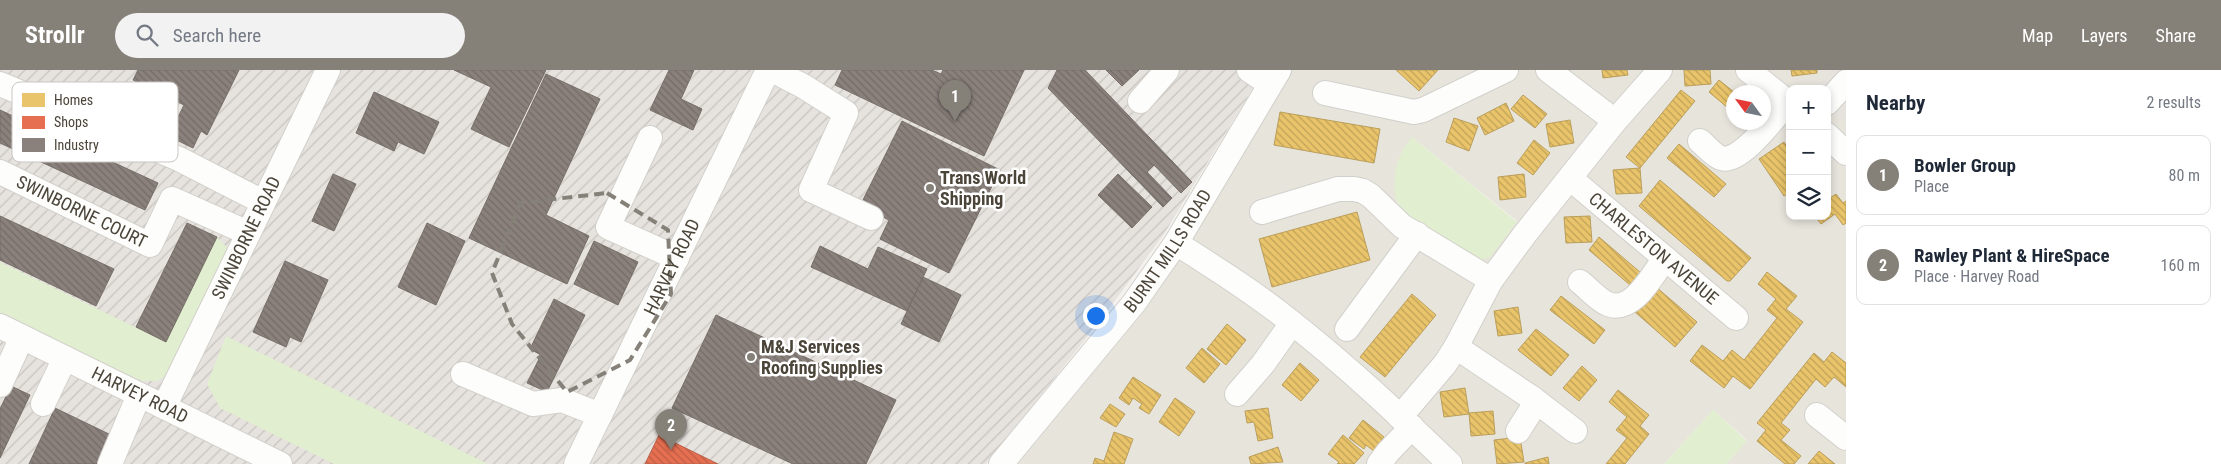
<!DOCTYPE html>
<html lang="en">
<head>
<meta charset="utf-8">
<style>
  :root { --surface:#fff; --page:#f2f2f3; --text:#1f2937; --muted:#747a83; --line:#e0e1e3; --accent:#868178 }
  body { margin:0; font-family:"Roboto Condensed",sans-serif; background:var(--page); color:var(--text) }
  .controls { position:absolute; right:15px; top:15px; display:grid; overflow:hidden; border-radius:10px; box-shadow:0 2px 8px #0003 }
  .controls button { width:45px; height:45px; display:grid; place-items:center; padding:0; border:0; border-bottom:1px solid var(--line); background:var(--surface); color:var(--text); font:25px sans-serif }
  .compass { position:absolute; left:1726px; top:15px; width:45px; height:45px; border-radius:50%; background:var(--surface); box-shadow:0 2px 8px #0003; rotate:303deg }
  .you { position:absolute; left:1095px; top:245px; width:18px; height:18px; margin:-12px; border:4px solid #fff; border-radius:50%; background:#1a73e8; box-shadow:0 0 0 8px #1a73e833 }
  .badge { display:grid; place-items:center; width:32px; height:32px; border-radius:50%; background:var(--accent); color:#fff; font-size:16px; font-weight:700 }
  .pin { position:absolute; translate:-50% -41px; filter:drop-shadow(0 1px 2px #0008) }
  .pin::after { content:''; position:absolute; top:26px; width:18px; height:15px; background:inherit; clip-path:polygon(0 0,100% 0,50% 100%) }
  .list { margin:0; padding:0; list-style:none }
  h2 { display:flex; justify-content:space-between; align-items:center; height:65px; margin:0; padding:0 20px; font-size:21px }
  h2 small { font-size:16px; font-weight:400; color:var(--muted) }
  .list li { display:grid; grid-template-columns:32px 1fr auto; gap:15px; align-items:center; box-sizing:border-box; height:80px; margin:0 10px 10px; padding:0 10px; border:1px solid var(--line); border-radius:10px }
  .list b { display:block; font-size:19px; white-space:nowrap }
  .list p { margin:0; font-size:16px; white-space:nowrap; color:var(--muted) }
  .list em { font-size:16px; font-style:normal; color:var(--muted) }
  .icon { flex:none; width:28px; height:28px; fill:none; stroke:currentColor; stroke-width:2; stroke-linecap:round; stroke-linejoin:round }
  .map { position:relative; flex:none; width:1846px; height:394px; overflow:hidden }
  header { display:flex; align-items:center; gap:30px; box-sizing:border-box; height:70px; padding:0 25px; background:var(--accent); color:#fff }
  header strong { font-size:24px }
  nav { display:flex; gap:28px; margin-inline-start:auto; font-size:18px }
  .search { width:350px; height:45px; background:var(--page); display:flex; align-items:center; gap:12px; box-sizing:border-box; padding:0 18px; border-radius:28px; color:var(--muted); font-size:19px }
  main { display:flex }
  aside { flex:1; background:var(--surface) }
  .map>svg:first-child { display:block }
  .residential { fill:#e7e4dc; fill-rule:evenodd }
  .industrial { fill:url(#industrial-furrows) }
  .green { fill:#e1eecf }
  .parking { fill:#e6e3df }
  .homes { fill:url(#homes-back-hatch); stroke:#ba9e5b }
  .shops { fill:url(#shops-back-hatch); stroke:#b8624a }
  .industry { fill:url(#industry-back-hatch); stroke:#776f68 }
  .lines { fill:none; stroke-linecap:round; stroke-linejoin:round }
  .minor-casing { stroke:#d2d0cb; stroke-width:26 }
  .minor { stroke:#fdfdfc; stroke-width:24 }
  .marked { fill:none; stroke:#868178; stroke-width:4; stroke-dasharray:10 6; stroke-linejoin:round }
  .poi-dot { fill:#868178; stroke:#fff; stroke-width:2 }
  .labels { text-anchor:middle; stroke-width:5; stroke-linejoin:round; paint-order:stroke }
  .poi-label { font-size:18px; font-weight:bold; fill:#4b4439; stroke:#fff; text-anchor:start }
  .street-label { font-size:18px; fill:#4b4439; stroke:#fff }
  .key { fill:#fff; stroke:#c9c7c4; stroke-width:1 }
  .key-label { font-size:14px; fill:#4b4439 }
</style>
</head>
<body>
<header>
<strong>Strollr</strong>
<div class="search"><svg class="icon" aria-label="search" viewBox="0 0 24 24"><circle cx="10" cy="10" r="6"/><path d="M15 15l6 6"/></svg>Search here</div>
<nav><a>Map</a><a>Layers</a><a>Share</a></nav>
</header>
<main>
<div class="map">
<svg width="1846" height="394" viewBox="0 0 1846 394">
  <defs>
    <pattern id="industrial-furrows" width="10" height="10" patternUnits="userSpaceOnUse" patternTransform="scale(1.25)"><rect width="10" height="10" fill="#e6e2de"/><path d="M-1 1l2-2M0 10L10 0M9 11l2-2" fill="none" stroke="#c7c3bf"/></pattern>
    <pattern id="homes-back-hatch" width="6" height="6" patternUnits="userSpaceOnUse" patternTransform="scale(1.25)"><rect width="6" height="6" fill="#e9c46a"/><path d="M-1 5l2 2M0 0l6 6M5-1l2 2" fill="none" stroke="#bfa158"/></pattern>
    <pattern id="shops-back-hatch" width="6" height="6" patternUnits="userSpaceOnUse" patternTransform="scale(1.25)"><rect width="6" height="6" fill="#e76f51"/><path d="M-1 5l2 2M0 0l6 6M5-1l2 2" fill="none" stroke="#bd5d44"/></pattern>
    <pattern id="industry-back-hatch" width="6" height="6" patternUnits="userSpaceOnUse" patternTransform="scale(1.25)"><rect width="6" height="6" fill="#8a817c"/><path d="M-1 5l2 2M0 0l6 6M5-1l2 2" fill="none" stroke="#736b67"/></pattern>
  </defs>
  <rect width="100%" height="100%" fill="#f4f2ee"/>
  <path class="residential" d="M1292,0H1846V394H1726L1747,370L1713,340L1664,394H1018L1145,240L1203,152ZM1790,19H1827V146H1790ZM1734,22H1764V52H1734ZM1412,67L1517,151V152L1409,146L1397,133Z"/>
  <path class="industrial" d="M0,0H1264L1164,164L1100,251L986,394H0Z"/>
  <path class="green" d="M1412,67L1517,152L1490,187L1482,190C1464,179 1404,149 1397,131C1394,124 1394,113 1395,105C1397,90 1402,79 1412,67Z
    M217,167L231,182L173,301L157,311H142L0,244V192L166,272Z
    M226,266L488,394H334L220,338L207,314Z
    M1713,340L1747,371L1726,394H1664Z"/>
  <path class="parking" d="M1831,0H1846V49L1843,52L1827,38V19H1814Z"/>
  <path class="homes" d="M1396,0H1438L1419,21Z
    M1602,0H1627L1628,5L1603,8Z
    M1684,0H1710L1711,14L1685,16Z
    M1791,0H1817V3L1792,6Z
    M1719,10L1734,22V43L1709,22Z
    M1681,20L1695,31L1640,98L1626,87Z
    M1523,25L1547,44L1535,58L1511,39Z
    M1506,33L1514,51L1485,65L1477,48Z
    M1280,42L1380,59L1374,93L1274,75Z
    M1454,48L1478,56L1469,81L1446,72Z
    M1570,50L1574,73L1550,77L1546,54Z
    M1534,70L1550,83L1533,105L1517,93Z
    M1784,72L1790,81V122L1784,126L1759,89Z
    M1679,74L1726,114L1714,127L1667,88Z
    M1640,98L1642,123L1616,124L1613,100Z
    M1524,104L1526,127L1500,130L1498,107Z
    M1660,110L1751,188L1730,211H1727L1639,136Z
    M1836,124L1843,133L1846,131V153L1843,155L1835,144L1821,154L1815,146H1827V130Z
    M1357,142L1370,190L1272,217L1259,169Z
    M1590,146L1592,172L1566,173L1564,147Z
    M1599,167L1641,203L1630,215L1589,180Z
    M1767,202L1797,226L1786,239L1803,252L1750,319L1733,306L1724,318L1690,291L1702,275L1723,291L1732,280L1744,290L1777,248L1767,240L1776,229L1758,214Z
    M1656,217L1697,252L1675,277L1635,242Z
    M1412,224L1436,245L1385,307L1360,287Z
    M1561,226L1605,260L1594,274L1550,240Z
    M1518,237L1522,263L1498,266L1494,241Z
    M1227,254L1246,270L1226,295L1207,279Z
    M1536,259L1569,285L1551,306L1518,280Z
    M1202,278L1220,294L1204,313L1186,298Z
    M1832,282L1846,293V317L1834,307L1825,317L1816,309L1781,353L1790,360L1781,370L1801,386L1794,394H1785L1757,371L1766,360L1757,353L1814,283L1824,292Z
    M1300,293L1319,310L1301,331L1282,315Z
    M1582,296L1597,310L1579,331L1563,318Z
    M1133,307L1161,325L1149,344L1139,338L1142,334L1133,328L1129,335L1119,328Z
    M1465,318L1469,344L1444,347L1440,322Z
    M1618,320L1649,345L1640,356L1649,364L1625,394H1606L1627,368L1616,360L1627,347L1609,332Z
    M1175,328L1195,342L1179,366L1159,352Z
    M1110,334L1125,344L1116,357L1100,348Z
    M1268,338L1273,368L1258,371L1254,352L1247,353L1245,341Z
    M1493,341L1495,364L1471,366L1469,343Z
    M1363,350L1384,367L1374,381L1366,375L1364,379L1349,368Z
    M1114,362L1133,369L1124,394H1093L1095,388L1104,391Z
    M1343,365L1364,383L1354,394H1337L1339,392L1328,384Z
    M1520,367L1524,392L1497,394L1494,370Z
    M1278,377L1283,392L1251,394L1249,387Z
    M1819,381L1835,394H1808Z
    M1548,387L1549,394H1525V393Z"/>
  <path class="shops" d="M659,365L718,394H645Z"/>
  <path class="industry" d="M138,0H239L207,65L201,61L193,78L154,59L164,40L178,47L184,35L133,10Z
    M454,0H546L509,77L471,59L491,17Z
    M669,0H694L681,29L702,39L693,60L650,40Z
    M842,0H932L941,4L943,0H1024L984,86L835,15Z
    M1057,0H1085L1192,112L1181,123L1154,95L1147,102L1172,128L1163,137L1048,18Z
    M1106,0H1139L1122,16Z
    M546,4L600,29L546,145L589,166L567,214L469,168Z
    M374,22L439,52L424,84L398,72L394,81L356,63Z
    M0,40L158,113L145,140L0,73Z
    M902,51L1000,100L949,203L880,169L889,150L860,136Z
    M333,104L356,114L334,161L312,151Z
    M1118,104L1152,137L1132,158L1098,125Z
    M0,146L114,199L96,236L0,190Z
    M187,153L217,167L166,272L136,257Z
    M427,153L465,171L436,235L398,217Z
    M594,171L638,192L618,235L574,214Z
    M820,176L868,199L878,177L927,199L907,241L811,197Z
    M285,191L328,210L301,272L290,267L286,277L253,262Z
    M923,207L961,225L939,272L901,254Z
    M554,229L585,245L547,322L527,313L541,285L530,279Z
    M716,245L896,330L866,394H793L672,338Z
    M11,316L30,325L0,388V339Z
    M55,338L111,365L97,394H29Z"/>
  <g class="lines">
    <g class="minor-casing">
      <g id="minor">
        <path d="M772,0L803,16L846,43L811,120L871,148"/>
        <path d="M1249,0L1270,14"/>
        <path d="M1548,0L1615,51"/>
        <path d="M1748,0L1790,34"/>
        <path d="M0,14L179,89L263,132"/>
        <path d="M1325,23L1414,42L1423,40L1506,0"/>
        <path d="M1140,31L1167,0"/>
        <path d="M1827,33L1846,12"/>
        <path d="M1827,65L1846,83"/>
        <path d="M650,68L608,157L677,188"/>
        <path d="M1700,71C1706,76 1714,86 1721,88C1740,95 1776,45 1788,32"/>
        <path id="s1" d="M0,102L150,175L172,129L248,163"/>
        <path id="s2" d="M1571,109L1736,248"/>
        <path d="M1262,142L1338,119H1354L1363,121L1371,126L1402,156L1491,210"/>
        <path d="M1176,173C1215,198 1255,223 1291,252C1347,296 1399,345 1450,394"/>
        <path d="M1580,212C1588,218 1598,230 1608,234C1633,244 1653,204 1665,188"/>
        <path id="s3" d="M0,256L280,394"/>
        <path d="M1347,259L1417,164"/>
        <path d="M1456,277L1532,328L1575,361"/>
        <path d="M463,304L533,334L562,330L600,345"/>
        <path d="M0,315L22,267"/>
        <path d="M1237,324L1263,294L1292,253"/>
        <path d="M43,334L65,288"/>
        <path id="s4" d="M164,337L328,0"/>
        <path d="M1817,345L1846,368"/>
        <path d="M1400,347L1445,294L1456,277L1491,210L1525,164L1615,51L1660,0"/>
        <path d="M1518,361L1532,339V328"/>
        <path d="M110,394L139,325"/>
        <path id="s5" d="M576,394L768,0"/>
        <path id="s6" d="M1001,394L1134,233L1176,173L1279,0"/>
        <path d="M1379,394L1388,382L1412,357"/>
      </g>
    </g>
    <use href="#minor" class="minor"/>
  </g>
  <path class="marked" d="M607,123L668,160L671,224L630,290L567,322L512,254L492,203L520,133Z"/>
  <g class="poi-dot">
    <circle cx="930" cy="118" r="5"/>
    <circle cx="751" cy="287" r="5"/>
  </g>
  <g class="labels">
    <g class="poi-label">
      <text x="940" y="114">Trans World<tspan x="940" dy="21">Shipping</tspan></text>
      <text x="761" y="283">M&amp;J Services<tspan x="761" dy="21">Roofing Supplies</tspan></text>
    </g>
    <g class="street-label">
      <text dy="6" stroke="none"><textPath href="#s1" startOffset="91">SWINBORNE COURT</textPath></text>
      <text dy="6" stroke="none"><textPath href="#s4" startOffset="188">SWINBORNE ROAD</textPath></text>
      <text dy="6" stroke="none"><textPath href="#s2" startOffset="108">CHARLESTON AVENUE</textPath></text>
      <text dy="6" stroke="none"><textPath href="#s6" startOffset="271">BURNT MILLS ROAD</textPath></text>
      <text dy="6" stroke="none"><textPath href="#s5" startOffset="219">HARVEY ROAD</textPath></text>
      <text dy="6" stroke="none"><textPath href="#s3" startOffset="156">HARVEY ROAD</textPath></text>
    </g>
  </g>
  <rect x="12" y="12" width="166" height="80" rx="8" class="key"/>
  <rect x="22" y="23" width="23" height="14" fill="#e9c46a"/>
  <rect x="22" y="46" width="23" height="13" fill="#e76f51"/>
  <rect x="22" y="68" width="23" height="14" fill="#8a817c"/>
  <g class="key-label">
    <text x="54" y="35">Homes</text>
    <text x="54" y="57">Shops</text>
    <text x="54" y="80">Industry</text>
  </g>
</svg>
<div class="controls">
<button>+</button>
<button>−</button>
<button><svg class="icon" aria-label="layers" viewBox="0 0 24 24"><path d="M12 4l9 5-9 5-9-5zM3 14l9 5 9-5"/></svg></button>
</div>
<svg class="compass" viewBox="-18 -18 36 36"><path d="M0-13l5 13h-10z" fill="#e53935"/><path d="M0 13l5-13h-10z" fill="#747a83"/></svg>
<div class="you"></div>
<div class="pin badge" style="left:955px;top:51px">1</div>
<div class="pin badge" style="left:671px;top:380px">2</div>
</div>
<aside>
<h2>Nearby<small>2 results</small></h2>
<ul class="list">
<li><span class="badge">1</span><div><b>Bowler Group</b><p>Place</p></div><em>80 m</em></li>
<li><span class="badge">2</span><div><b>Rawley Plant &amp; HireSpace</b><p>Place · Harvey Road</p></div><em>160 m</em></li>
</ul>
</aside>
</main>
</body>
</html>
